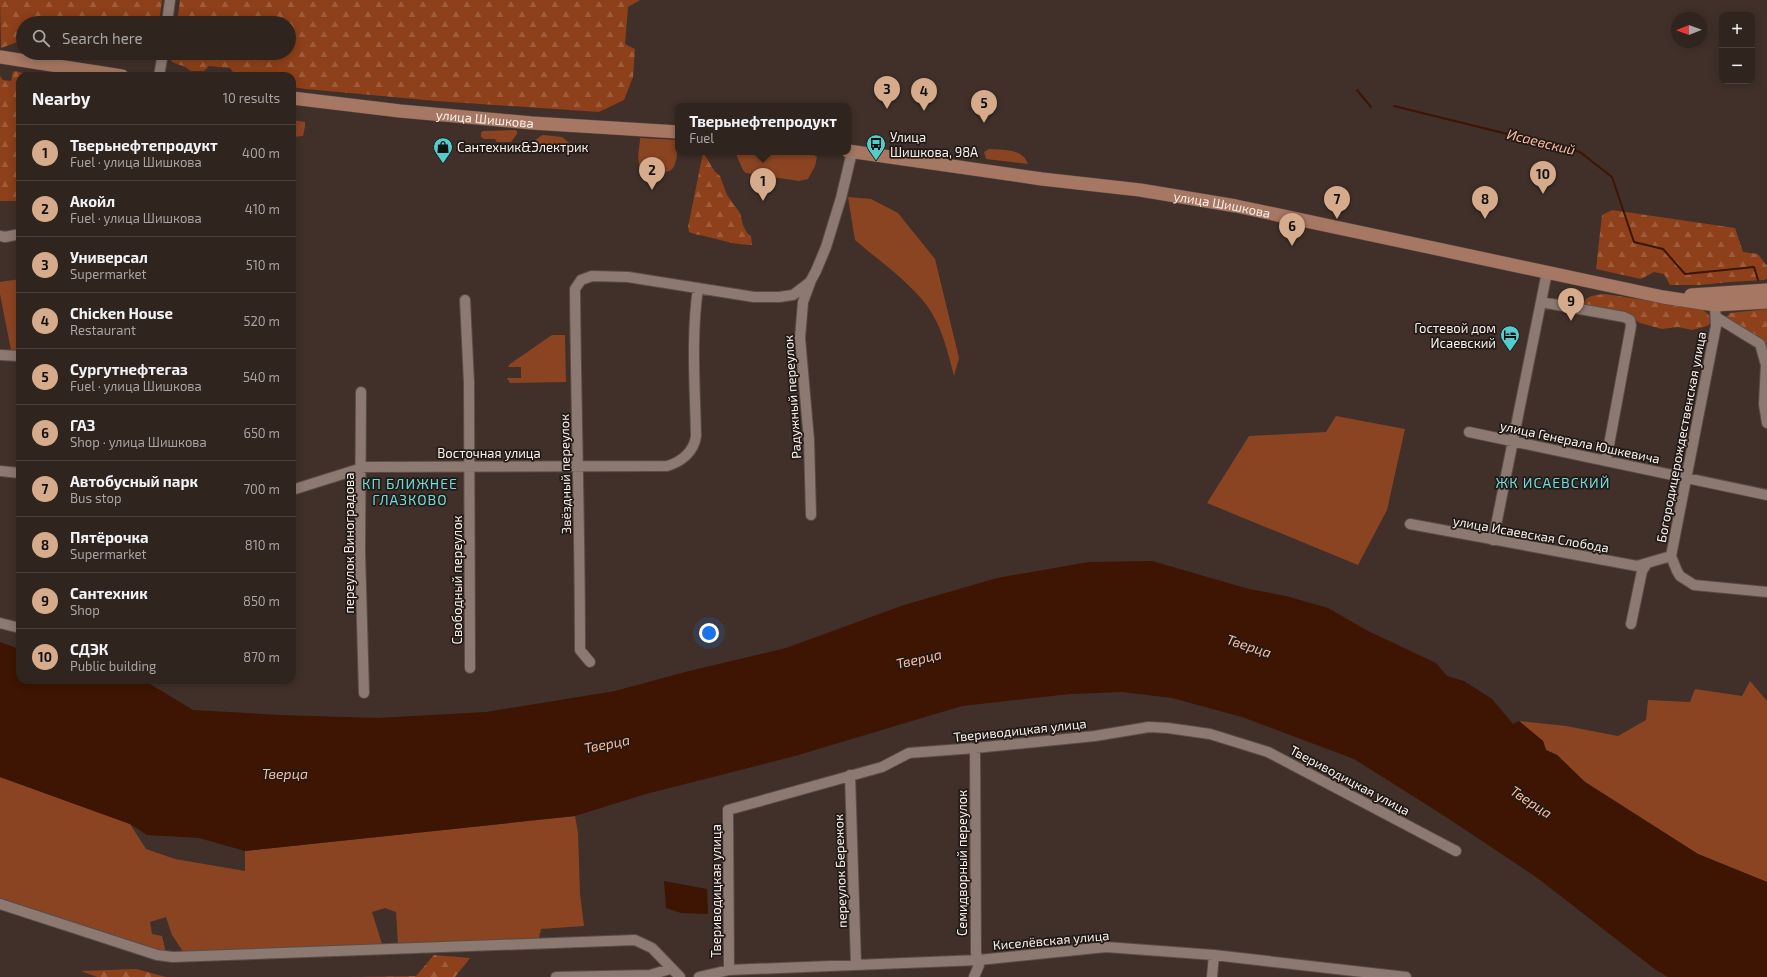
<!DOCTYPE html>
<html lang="en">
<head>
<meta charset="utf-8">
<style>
  :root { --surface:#30241f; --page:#3c302c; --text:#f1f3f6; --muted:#a8a4a4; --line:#4b413d; --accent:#d6ab8b }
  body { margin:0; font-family:"Exo 2",sans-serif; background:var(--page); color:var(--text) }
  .controls { position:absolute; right:12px; top:12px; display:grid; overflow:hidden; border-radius:8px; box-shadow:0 2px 10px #0003 }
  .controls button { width:36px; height:36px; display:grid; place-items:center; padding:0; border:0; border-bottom:1px solid var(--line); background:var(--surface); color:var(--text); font:20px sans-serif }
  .compass { position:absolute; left:1671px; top:12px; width:36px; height:36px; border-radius:50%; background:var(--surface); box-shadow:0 2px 10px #0003; rotate:269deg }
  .you { position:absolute; left:709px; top:633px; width:14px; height:14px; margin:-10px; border:3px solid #fff; border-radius:50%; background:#1a73e8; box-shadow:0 0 0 6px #1a73e833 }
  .badge { display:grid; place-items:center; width:26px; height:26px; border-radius:50%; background:var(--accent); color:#111; font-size:13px; font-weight:700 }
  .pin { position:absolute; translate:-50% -33px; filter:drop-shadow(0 1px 2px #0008) }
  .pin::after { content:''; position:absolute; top:21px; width:14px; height:12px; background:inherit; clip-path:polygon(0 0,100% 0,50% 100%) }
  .popup { position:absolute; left:675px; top:103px; width:176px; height:52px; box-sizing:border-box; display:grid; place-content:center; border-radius:8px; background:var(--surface); filter:drop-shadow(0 1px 3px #0005); font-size:13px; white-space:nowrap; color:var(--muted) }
  .popup b { font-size:15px; color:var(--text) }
  .popup::after { content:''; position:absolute; left:50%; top:100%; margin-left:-8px; border:8px solid transparent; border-top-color:var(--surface) }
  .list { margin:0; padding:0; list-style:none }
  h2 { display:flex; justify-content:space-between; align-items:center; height:52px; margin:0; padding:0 16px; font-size:17px }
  h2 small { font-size:13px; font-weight:400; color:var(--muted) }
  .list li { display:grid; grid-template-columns:26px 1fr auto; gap:12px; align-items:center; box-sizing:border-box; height:56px; padding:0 16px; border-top:1px solid var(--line) }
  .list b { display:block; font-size:15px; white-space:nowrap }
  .list p { margin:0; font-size:13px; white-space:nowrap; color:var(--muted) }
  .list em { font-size:13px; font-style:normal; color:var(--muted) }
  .icon { flex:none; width:22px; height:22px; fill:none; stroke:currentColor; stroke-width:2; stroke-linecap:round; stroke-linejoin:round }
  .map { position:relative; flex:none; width:1767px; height:977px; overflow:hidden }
  .search { position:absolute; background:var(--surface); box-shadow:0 2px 10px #0003; left:16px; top:16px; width:280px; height:44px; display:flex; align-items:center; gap:10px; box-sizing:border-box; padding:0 14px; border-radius:22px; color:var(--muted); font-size:15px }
  .panel { position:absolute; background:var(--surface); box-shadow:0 2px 10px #0003; left:16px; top:72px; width:280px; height:612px; border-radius:12px }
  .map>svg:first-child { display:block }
  .green { fill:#8b4422 }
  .forest { fill:url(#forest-firs) }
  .water { fill:#3d1502 }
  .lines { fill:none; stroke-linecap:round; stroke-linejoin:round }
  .stream { stroke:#3d1502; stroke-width:2 }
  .minor-casing { stroke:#594c46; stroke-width:12 }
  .major-casing { stroke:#594c46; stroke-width:14 }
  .minor { stroke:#8c7971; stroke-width:10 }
  .major { stroke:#a67762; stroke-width:13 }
  .labels { text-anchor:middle; stroke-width:3.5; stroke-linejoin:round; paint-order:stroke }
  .street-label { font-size:13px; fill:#fbf1ec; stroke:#211a17 }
  .poi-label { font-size:13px; fill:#fbf1ec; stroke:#211a17; text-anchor:start }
  .water-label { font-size:14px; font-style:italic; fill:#fdb99c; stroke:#211a17 }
  .neighbourhood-label { font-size:14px; letter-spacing:1px; fill:#6fdbda; stroke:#211a17 }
</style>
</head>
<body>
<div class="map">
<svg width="1767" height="977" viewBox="0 0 1767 977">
  <defs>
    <pattern id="forest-firs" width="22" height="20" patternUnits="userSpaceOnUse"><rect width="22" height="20" fill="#8d4019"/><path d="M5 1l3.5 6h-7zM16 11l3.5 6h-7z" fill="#9e5c3b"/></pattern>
  </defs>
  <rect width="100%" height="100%" fill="#403029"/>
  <path class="green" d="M292,120L305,122V127L303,136L292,137Z
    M515,130L517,131V134L511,142H497L495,139H484L481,137V133L483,131Z
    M543,135L562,137L573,146L571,149L551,153H547L536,148C533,141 537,138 543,135Z
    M640,138L677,140C677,148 678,161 673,168C668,175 644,175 640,166C636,159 640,146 640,138Z
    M989,149C1002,150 1023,148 1028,164L986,159L984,152Z
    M735,152H789L814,155L817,157L815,166L808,179L799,181L746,173L743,170Z
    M848,197L871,199L898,213L935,259L959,358L954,376C948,353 942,327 928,307C909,281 879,261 855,240Z
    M20,279V350H11L0,294V282Z
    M552,335H565L566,382L510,383L507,378H521V367H508L510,364Z
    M1336,416L1405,429L1387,510L1358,565L1207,503L1249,436L1326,432Z
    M1750,681L1767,701V882L1698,854L1585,782L1557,755L1546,750L1543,741L1519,721L1566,726L1618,736L1646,720L1648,700L1690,702L1695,689L1742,696Z
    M0,777L130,824L146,849L175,859L245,871V851L575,816L578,833L580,894L584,926L541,929L539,938L398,944L396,912L385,908L372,912L382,944L184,953L172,935L166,917L150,922L152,934L162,936L166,953L0,898Z"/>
  <path class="forest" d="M0,0H162L159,23H23V40L1,48Z
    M180,0H640L628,7L625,44L635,49L633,77L624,100L599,112L436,101L306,89L292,87V76H236L230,68L209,66L204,71H191C182,63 177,66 171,61L173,54L178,53L186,56L194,53H289V23H177Z
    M16,71L30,76H20V201H0V76L3,80L11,81L13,72Z
    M703,153C709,160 712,171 720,176L727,195L740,213L743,225L747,233L751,236L752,245C735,245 721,240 704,236C698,234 695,235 689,232L688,227Z
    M1612,210L1735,228L1743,252L1758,254L1767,266V278L1765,280L1730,282L1700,285H1670L1664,274L1654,272L1641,279L1596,269L1602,215Z
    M1605,294L1697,308C1706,311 1710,313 1711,323L1707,326L1692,330L1678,327L1662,329L1640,323L1632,318L1587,309L1583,304C1586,295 1596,295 1605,294Z
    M1767,309V360L1764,349L1728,322L1726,317L1730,313Z
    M434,955L470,958L455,977H357L416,976Z
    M136,969L166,977H97L81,971Z"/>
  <path class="water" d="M1152,561L1249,589L1286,596L1328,608L1368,631L1436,663L1447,676L1464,681L1492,699L1513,724L1519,721L1543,741L1546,750L1557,755L1585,782L1698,854L1767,882V977H1668L1656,970L1536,877L1443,815L1354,759L1242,717L1172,698L1122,692L1070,694L962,706L795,756L646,794L575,816L245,851L199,838L147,835L130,824L0,777V642L20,649V680H134L150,684L193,710L280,715L378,718L486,712L615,691L689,671L786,648L904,605L997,578L1089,562Z
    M664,881L707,889L708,914L681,913L666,908Z"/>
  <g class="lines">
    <path class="stream" d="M1357,90L1371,107
      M1394,106L1580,152L1612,177L1634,242L1663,249L1685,274L1754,267L1758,280"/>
    <g class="minor-casing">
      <path id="minor" d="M167,23L170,0
        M159,76L163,53
        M0,236L5,237L20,234
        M810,283L803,302L800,338L809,440L811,515
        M465,300L469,383L470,668
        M1541,302L1624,317L1630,320L1631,326L1606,461
        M1716,317L1760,344L1766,365L1764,404L1767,423
        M0,355L20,356
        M361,392L360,552L364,693
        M1469,432L1767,495
        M0,471L20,473
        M292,490L365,467L667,466C681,462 694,452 696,436C695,387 691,337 698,288
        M1410,524L1637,566L1647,563
        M1493,540L1547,272
        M1671,556L1677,571L1680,576L1694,585L1767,592
        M0,623L20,628
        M1631,624L1642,571L1647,563L1671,556L1716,326L1715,305
        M590,662L580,650C580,530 576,410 575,289L581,280L592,276L628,277L754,297H779L793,295L810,282L816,271L826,247L841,198L852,152
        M850,775L856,965
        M0,904L157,955L173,957L635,940L652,948L680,977
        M729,970L728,810L882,767L909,753L975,748L1095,736L1149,727L1168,728L1210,734L1268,752L1456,851
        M556,977L650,975L670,969
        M699,977L729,970L979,960L1106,947L1214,955L1406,977
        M974,977L979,965L976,953L975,748
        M1212,977L1214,955"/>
    </g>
    <g class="major-casing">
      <g id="major">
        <path d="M0,57L122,76"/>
        <path id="s1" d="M292,98L400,111L532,123L678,132"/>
        <path id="s2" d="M848,151L1042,179L1140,190L1236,206L1663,297L1715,305L1767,302"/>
        <path d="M1691,295L1767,290"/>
      </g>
    </g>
    <use href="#minor" class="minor"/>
    <use href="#major" class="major"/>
  </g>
  <defs>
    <g id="bus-pin" transform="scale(1)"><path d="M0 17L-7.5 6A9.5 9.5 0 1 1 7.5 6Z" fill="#52cdcc" stroke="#211a17"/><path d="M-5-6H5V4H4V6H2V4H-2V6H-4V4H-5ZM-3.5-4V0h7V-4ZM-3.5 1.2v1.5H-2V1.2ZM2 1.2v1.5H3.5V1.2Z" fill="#111"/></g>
    <g id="shop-pin" transform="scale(1)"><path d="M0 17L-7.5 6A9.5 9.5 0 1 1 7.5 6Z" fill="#52cdcc" stroke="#211a17"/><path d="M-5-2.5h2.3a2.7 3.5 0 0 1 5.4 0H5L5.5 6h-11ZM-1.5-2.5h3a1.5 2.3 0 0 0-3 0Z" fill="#111"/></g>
    <g id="hotel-pin" transform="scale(1)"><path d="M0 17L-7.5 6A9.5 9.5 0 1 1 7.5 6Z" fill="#52cdcc" stroke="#211a17"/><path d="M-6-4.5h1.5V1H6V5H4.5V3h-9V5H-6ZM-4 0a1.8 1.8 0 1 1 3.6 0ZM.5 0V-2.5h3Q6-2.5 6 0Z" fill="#111"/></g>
  </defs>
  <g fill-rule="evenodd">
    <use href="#bus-pin" x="876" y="144"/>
    <use href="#shop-pin" x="443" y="147"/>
    <use href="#hotel-pin" x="1510" y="335"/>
  </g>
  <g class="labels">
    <g class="street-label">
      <text dy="5" stroke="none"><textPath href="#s1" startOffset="194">улица Шишкова</textPath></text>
      <text dy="5" stroke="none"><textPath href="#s2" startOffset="378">улица Шишкова</textPath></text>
      <text transform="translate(792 397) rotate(-94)" y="5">Радужный переулок</text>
      <text transform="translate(1681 437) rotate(-79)" y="5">Богородицерождественская улица</text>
      <text transform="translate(1580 442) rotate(12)" y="5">улица Генерала Юшкевича</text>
      <text x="489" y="458">Восточная улица</text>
      <text transform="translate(565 474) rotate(-91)" y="5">Звёздный переулок</text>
      <text transform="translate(1531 534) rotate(10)" y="5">улица Исаевская Слобода</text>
      <text transform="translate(349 543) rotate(-90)" y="5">переулок Виноградова</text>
      <text transform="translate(457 580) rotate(-90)" y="5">Свободный переулок</text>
      <text transform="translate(1020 730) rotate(-6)" y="5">Твериводицкая улица</text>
      <text transform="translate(1350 780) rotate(28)" y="5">Твериводицкая улица</text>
      <text transform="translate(962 863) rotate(-90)" y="5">Семидворный переулок</text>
      <text transform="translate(840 871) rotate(-92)" y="5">переулок Бережок</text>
      <text transform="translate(716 891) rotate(-90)" y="5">Твериводицкая улица</text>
      <text transform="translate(1051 940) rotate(-5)" y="5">Киселёвская улица</text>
    </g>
    <g class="poi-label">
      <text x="890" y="142">Улица<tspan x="890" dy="15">Шишкова, 98А</tspan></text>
      <text x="457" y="152">Сантехник&amp;Электрик</text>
      <text x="1496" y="333" text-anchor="end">Гостевой дом<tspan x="1496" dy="15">Исаевский</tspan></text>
    </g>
    <g class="water-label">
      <text transform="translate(1541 142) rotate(14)" y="5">Исаевский</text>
      <text transform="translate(1249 646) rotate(18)" y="5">Тверца</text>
      <text transform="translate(919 659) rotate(-13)" y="5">Тверца</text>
      <text transform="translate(607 744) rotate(-11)" y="5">Тверца</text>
      <text x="285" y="779">Тверца</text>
      <text transform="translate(1531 802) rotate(33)" y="5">Тверца</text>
    </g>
    <g class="neighbourhood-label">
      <text x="1553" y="488">ЖК ИСАЕВСКИЙ</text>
      <text x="410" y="489">КП БЛИЖНЕЕ<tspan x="410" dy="16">ГЛАЗКОВО</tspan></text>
    </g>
  </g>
</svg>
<div class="controls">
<button>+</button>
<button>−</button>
</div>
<svg class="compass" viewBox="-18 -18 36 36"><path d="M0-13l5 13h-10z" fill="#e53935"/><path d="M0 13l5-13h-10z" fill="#a8a4a4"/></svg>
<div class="you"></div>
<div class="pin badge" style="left:763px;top:201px">1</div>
<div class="popup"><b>Тверьнефтепродукт</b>Fuel</div>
<div class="pin badge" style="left:652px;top:190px">2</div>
<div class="pin badge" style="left:887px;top:109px">3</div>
<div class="pin badge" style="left:924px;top:111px">4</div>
<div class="pin badge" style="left:984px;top:123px">5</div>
<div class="pin badge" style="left:1292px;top:246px">6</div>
<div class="pin badge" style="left:1337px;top:219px">7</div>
<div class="pin badge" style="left:1485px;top:219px">8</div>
<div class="pin badge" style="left:1571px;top:321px">9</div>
<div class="pin badge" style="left:1543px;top:194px">10</div>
<div class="search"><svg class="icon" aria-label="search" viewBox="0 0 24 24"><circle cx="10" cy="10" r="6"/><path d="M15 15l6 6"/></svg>Search here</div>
<section class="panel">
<h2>Nearby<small>10 results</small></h2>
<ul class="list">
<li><span class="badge">1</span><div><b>Тверьнефтепродукт</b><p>Fuel · улица Шишкова</p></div><em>400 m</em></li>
<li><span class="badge">2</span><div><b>Акойл</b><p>Fuel · улица Шишкова</p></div><em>410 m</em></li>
<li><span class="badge">3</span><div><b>Универсал</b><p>Supermarket</p></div><em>510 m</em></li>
<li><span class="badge">4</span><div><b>Chicken House</b><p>Restaurant</p></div><em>520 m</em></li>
<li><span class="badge">5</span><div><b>Сургутнефтегаз</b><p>Fuel · улица Шишкова</p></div><em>540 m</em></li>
<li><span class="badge">6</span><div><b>ГАЗ</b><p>Shop · улица Шишкова</p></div><em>650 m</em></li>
<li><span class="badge">7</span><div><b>Автобусный парк</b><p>Bus stop</p></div><em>700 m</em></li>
<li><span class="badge">8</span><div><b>Пятёрочка</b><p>Supermarket</p></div><em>810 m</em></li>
<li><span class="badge">9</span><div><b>Сантехник</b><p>Shop</p></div><em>850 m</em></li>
<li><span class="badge">10</span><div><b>СДЭК</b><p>Public building</p></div><em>870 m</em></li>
</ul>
</section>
</div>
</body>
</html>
